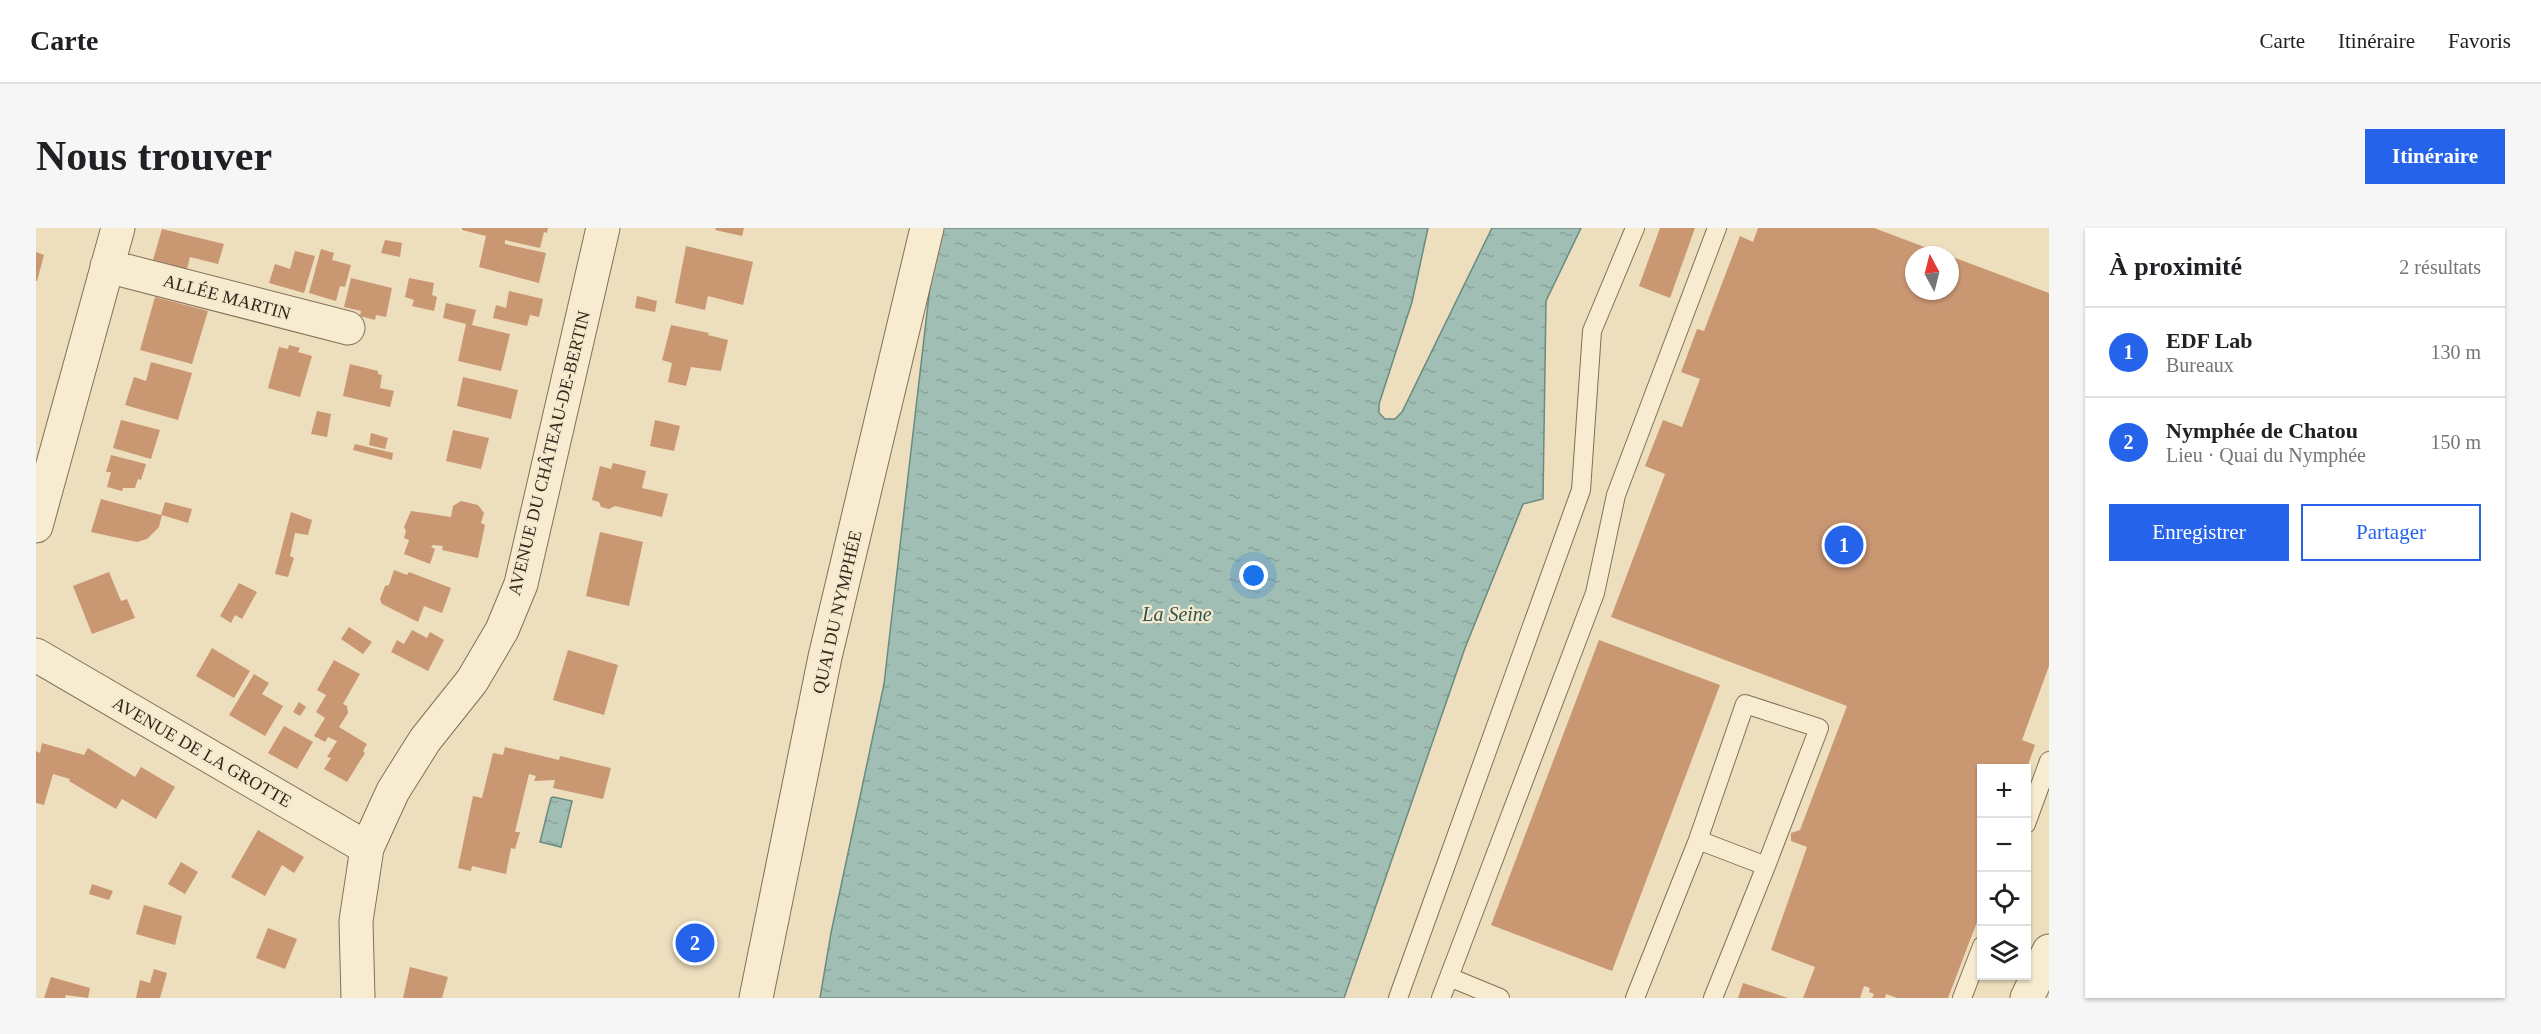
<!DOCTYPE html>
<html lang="fr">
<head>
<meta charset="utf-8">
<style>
  :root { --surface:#fff; --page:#f6f6f6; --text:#202124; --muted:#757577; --line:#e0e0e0; --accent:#2563eb }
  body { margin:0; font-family:Georgia,serif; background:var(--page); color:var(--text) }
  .controls { position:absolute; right:18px; bottom:18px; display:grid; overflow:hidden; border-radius:0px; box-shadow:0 2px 4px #0004 }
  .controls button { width:54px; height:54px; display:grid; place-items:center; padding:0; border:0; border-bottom:2px solid var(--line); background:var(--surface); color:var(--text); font:30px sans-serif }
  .compass { position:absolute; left:1869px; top:18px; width:54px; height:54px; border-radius:50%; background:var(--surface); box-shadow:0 2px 4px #0004; rotate:353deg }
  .you { position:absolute; left:1218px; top:348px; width:21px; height:21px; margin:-15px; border:4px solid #fff; border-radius:50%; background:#1a73e8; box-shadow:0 0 0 9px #1a73e833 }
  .badge { display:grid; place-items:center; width:39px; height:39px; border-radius:50%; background:var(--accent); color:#fff; font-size:20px; font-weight:700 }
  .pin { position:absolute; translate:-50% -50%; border:3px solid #fff; box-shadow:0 2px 6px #0006 }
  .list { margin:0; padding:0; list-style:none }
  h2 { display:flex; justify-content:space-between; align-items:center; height:78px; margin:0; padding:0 24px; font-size:26px }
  h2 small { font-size:20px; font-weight:400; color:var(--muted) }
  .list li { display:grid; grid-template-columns:39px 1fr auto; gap:18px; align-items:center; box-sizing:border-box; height:90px; padding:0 24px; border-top:2px solid var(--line) }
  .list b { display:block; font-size:22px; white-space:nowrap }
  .list p { margin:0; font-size:20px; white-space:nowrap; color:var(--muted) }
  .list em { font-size:20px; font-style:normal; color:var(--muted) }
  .actions { display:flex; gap:12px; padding:18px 24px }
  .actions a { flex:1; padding:14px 0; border:2px solid var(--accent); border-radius:0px; text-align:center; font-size:21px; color:var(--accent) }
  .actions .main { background:var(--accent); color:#fff }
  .icon { flex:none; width:33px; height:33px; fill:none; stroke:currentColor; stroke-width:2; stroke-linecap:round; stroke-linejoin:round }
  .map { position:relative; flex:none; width:2013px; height:770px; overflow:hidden; border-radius:0px }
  header { display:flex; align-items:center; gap:36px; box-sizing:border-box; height:84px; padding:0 30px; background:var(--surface); border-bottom:2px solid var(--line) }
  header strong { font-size:28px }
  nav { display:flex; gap:33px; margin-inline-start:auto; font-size:21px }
  .intro { display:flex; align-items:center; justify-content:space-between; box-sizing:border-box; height:144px; padding:0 36px }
  h1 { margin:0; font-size:42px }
  .button { padding:15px 27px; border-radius:0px; background:var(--accent); color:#fff; font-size:21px; font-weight:700 }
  main { display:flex; gap:36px; padding:0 36px }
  aside { flex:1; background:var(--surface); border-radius:0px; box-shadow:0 2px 4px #0004 }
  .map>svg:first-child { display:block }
  .water { fill:url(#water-ripples); stroke:#698b82; stroke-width:1.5 }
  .building { fill:#ca9773 }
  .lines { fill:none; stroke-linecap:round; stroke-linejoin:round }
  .service-casing { stroke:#846f57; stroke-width:20 }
  .minor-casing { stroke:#846f57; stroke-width:35 }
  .service { stroke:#f8ecd0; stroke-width:18 }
  .minor { stroke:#f8ecd0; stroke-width:33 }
  .labels { text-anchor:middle; stroke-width:4.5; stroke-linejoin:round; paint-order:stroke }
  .street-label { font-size:18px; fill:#33271b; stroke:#f4e9cd }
  .water-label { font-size:20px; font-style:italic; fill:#2b5350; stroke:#f4e9cd }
</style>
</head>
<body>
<header>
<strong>Carte</strong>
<nav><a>Carte</a><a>Itinéraire</a><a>Favoris</a></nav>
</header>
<div class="intro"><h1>Nous trouver</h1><a class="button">Itinéraire</a></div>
<main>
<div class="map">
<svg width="2013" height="770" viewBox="0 0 2013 770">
  <defs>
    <pattern id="water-ripples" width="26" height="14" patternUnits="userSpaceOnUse" patternTransform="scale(1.5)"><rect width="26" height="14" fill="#a1beb5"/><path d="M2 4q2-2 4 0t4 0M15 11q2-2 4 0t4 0" fill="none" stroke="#8ba39b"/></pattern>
  </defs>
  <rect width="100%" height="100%" fill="#eddebd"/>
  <path class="water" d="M904,0H1392L1376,74L1343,176V185L1349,191H1359L1366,184L1456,0H1545L1510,73L1507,271L1487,276L1429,420L1308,770H784L795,705L848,456L898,24Z
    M517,569L536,573L525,619L504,614L515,570Z"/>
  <path class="building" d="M426,0H512L511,5L508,4L504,20L469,12V16L510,25L503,55L443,39L450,8L426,2Z
    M680,0H708L706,8L679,2Z
    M1624,0H1659L1634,70L1603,58Z
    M1722,0H1838L1910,27H1878V63H1914V28L2013,65V438L1986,512L1999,517L1991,540H1946V681L1912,770H1861L1850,766L1849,770H1836L1838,766L1833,764L1834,760L1828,758L1824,770H1767L1779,739L1735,722L1771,619L1755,613V605L1764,602L1811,478L1575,389L1629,246L1609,238L1627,192L1646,199L1664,151L1645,144L1661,101L1668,103L1704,8L1717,14Z
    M126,1L188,16L182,36L154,29L151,41L117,32Z
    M349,12L366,15L364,29L345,25Z
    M650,18L717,34L707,77L672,68L669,82L639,75Z
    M285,21L298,25L296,32L315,37L309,59L304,58L300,73L273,65Z
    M259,23L279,28L268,65L233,55L239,36L254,41Z
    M0,24L8,27L1,53H0Z
    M315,50L356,60L350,89L340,87L339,92L324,88L325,83L308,79Z
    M373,50L398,55L396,67L401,69L398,83L376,78L378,72L369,69Z
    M473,63L507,71L503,89L494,87L491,98L457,90L460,77L470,80Z
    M601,68L621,73L619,84L599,80Z
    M119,69L172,83L156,136L104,122Z
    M410,75L440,82L436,97L474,106L465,143L422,133L430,96L407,90Z
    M635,97L673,105L672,107L692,112L685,143L655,139L650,158L632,154L636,135L626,132Z
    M253,117L264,120L262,124L276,128L264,169L232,160L243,119L252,121Z
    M115,134L156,145L142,192L89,177L98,149L110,153Z
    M314,136L342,143V146L346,147L344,160L358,163L354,179L307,168Z
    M427,149L482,162L475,191L421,178Z
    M281,183L295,186L291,209L275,206Z
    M85,192L124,202L115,231L77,220Z
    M619,192L644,198L638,223L614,218Z
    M417,202L453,210L445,241L410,233Z
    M335,205L352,210L349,221L333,217Z
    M319,216L357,225L356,232L317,222Z
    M75,227L110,236L105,252L102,251L99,260H87L86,263L71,259L75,244H70Z
    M577,235L610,243L606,260L632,266L626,289L579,278L573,281L565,279L563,274L556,272L564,238L575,241Z
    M65,271L125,287L129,274L156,281L152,295L126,287L123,299L111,311L101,314L55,304Z
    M425,273L442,277L448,285L445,295L449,297L442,330L406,322L407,318L397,317L395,319L399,321L394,336L368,326L373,312L368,310L370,303L368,299L375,283L415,289L417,278Z
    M255,284L276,292L272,307L259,305L254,328L258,330L252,349L239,346Z
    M564,304L607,314L593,378L550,368Z
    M358,342L371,347L373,344L415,360L406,385L388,378L382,394L346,376L344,371L349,358L353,357Z
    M73,344L85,373L91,371L99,390L56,406L37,358Z
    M203,355L221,364L206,391L199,387L195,395L184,388Z
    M313,399L336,414L327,426L305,411Z
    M376,402L391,410L394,404L408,412L392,443L355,424L361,412L368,416Z
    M1563,412L1684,457L1576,743L1455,697Z
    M176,420L214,443L198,470L160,448Z
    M532,422L582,437L568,487L517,472Z
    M298,432L324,446L307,476L311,478L312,485L303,499L331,516L327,523L329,525L311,554L288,541L295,530L291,529L301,513L292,509L289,514L278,508L289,490L280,484L290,467L281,462Z
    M218,446L233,455L226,466L247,478L229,508L193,487Z
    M263,474L270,479L264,488L257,484Z
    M248,498L277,514L261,541L232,525Z
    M6,515L48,527L52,520L99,549L105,539L139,559L120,591L86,571L80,581L33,553L34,551L17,546L8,577L0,575V523L4,525Z
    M469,519L523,532L524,528L575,540L567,571L517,560L519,552L498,553L500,548L493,546L479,604H484L479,621L475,620L470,646L436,638L435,643L422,640L437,568L446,570L457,525L467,527Z
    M222,602L268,629L258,645L246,637L229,668L195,649Z
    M145,634L162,644L149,666L132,656Z
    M56,656L77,663L73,672L53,666Z
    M108,677L146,688L139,717L100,706Z
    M232,700L261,711L249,741L220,730Z
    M374,739L412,749L406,770H367Z
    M118,741L131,745L124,770H100L104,752L114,755Z
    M15,749L54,760L52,770L30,767L29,770H8Z
    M1707,755L1752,770H1702Z"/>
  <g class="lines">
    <g class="service-casing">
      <path id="service" d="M1990,596L2013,533
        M1662,612L1709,476L1783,500L1730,638
        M1362,770L1545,262L1556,103L1599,0
        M1405,770L1413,749
        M1464,770L1413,749L1559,365L1580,267L1681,0
        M1599,770L1662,612L1730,638L1677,770
        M1926,770L1946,718"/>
    </g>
    <g class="minor-casing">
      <path id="minor" d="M71,38L312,100
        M0,298L82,0
        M0,427L331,620
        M322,770L320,693L331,620L357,563L389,512L436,453L466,402L485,356L567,0
        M720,770L789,429L891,0
        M1991,770L2013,723"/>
    </g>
    <use href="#service" class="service"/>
    <use href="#minor" class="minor"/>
  </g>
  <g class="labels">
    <g class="street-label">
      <text transform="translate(191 69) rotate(15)" y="6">ALLÉE MARTIN</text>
      <text transform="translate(513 225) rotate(-76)" y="6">AVENUE DU CHÂTEAU-DE-BERTIN</text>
      <text transform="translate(801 384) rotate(-77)" y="6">QUAI DU NYMPHÉE</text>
      <text transform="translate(166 524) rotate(30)" y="6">AVENUE DE LA GROTTE</text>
    </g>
    <g class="water-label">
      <text x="1141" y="393">La Seine</text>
    </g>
  </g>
</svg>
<div class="controls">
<button>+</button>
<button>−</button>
<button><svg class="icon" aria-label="locate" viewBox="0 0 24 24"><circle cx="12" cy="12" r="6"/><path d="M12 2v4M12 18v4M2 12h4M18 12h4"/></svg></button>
<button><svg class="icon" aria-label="layers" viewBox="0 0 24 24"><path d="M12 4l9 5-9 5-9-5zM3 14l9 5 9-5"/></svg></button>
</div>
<svg class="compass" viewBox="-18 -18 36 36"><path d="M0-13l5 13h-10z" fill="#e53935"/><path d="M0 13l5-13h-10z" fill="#757577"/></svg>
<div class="you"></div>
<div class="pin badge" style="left:1808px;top:317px">1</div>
<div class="pin badge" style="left:659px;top:715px">2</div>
</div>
<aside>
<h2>À proximité<small>2 résultats</small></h2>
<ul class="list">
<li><span class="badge">1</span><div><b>EDF Lab</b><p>Bureaux</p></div><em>130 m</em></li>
<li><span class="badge">2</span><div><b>Nymphée de Chatou</b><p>Lieu · Quai du Nymphée</p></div><em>150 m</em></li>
</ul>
<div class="actions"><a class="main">Enregistrer</a><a>Partager</a></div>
</aside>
</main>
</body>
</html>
